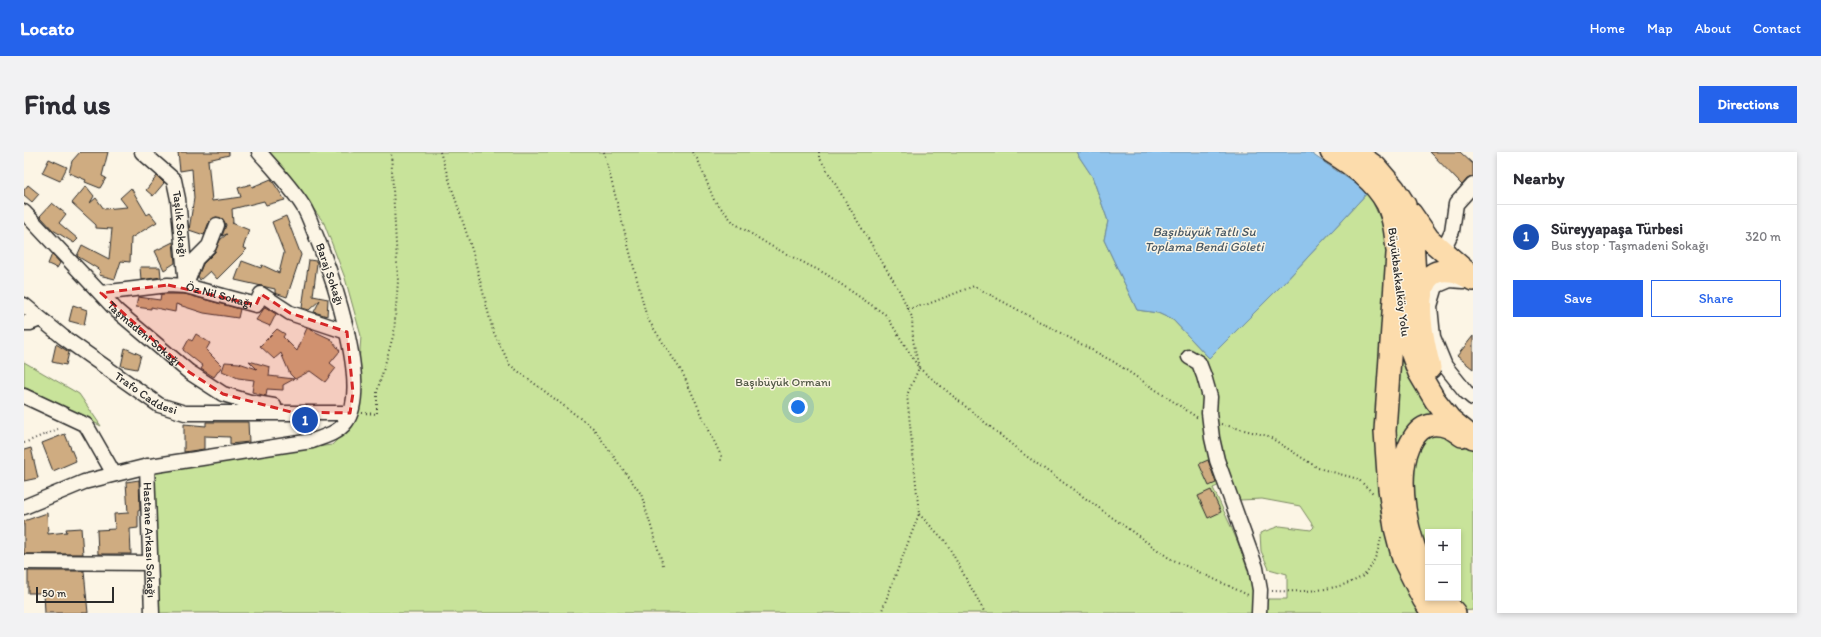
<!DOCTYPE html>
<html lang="en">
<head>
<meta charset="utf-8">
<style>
  :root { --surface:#fff; --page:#f2f2f3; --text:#2b2b33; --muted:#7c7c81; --line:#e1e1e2; --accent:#2563eb }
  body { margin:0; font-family:Itim,sans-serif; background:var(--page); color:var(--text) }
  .controls { position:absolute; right:12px; bottom:12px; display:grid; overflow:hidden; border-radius:0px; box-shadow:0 2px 6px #0003 }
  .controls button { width:36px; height:36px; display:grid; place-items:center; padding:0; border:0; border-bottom:1px solid var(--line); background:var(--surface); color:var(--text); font:20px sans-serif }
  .scale { position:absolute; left:12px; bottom:10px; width:78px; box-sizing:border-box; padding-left:4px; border:2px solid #2b2b2b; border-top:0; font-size:11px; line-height:14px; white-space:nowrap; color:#2b2b2b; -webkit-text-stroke:3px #fcf5e5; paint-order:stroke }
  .you { position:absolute; left:774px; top:255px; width:14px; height:14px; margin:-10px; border:3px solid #fff; border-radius:50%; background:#1a73e8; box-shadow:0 0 0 6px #1a73e833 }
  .badge { display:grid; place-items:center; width:26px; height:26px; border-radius:50%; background:var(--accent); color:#fff; font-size:13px; font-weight:700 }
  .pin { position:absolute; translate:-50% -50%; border:2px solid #fff; box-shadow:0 1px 4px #0006 }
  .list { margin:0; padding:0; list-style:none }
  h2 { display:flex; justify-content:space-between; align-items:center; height:52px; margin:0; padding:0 16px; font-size:17px }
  h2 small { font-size:13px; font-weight:400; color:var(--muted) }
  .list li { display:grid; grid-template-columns:26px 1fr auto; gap:12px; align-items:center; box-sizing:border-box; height:64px; padding:0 16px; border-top:1px solid var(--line) }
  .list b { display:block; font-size:15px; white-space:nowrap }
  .list p { margin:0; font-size:13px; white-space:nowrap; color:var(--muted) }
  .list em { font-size:13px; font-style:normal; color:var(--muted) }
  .actions { display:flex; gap:8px; padding:12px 16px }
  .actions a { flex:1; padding:9px 0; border:1px solid var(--accent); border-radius:0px; text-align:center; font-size:14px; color:var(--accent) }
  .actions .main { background:var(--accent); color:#fff }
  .map { position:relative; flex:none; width:1449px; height:461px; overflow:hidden; border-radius:0px }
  header { display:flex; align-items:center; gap:24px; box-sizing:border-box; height:56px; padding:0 20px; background:var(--accent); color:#fff }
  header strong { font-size:19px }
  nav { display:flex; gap:22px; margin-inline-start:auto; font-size:14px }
  .intro { display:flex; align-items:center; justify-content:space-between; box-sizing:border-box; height:96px; padding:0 24px }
  h1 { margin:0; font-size:28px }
  .button { padding:10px 18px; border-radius:0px; background:var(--accent); color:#fff; font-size:14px; font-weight:700 }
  main { display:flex; gap:24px; padding:0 24px }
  aside { flex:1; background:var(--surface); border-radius:0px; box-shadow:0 2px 6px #0003 }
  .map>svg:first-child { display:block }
  .green { fill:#c8e39a; stroke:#7a8762; fill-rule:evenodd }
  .water { fill:#90c4ed; stroke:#68879f }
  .building { fill:#cfac81; stroke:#2b2b2b }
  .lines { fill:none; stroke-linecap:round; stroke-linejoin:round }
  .minor-casing { stroke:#2b2b2b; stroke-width:17 }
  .highway-casing { stroke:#2b2b2b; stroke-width:24 }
  .path { stroke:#2b2b2b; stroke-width:2; stroke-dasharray:1 3; stroke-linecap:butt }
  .minor { stroke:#fcf5e5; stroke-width:14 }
  .highway { stroke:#fcdcac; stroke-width:21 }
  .marked { fill:#d62828; fill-opacity:0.2; stroke:#d62828; stroke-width:3; stroke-dasharray:8 5; stroke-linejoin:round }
  .labels { text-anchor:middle; stroke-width:3; stroke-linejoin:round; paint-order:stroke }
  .street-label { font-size:12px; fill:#2b2b2b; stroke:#fcf5e5 }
  .park-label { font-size:12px; fill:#525947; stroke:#fcf5e5 }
  .water-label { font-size:13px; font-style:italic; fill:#495965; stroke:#fcf5e5 }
</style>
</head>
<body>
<header>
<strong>Locato</strong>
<nav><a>Home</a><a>Map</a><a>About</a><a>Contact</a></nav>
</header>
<div class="intro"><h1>Find us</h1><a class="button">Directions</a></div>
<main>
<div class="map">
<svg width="1449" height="461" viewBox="0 0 1449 461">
  <rect width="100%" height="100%" fill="#fcf5e5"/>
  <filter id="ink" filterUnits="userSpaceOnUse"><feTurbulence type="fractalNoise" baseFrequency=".025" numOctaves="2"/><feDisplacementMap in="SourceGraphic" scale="8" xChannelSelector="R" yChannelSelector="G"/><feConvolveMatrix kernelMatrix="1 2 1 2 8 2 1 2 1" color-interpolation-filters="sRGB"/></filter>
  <g filter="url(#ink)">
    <path class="green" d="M244,0H1052L1068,24L1084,69L1080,88L1113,158L1134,161L1149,168L1185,206L1259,132L1344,40L1361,77L1363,114L1358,269L1398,461H133L126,316L308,293L331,269L337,184L321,126L300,71L263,21ZM1206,328L1215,348L1238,347L1276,354L1290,375L1287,378L1256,374L1236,381L1237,399L1245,417L1263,422V447H1230C1224,406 1206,373 1189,336Z
      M1372,189L1381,217L1395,242L1419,270L1395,273L1380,290L1377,306V342L1387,394L1404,430V446H1414L1428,461H1413C1367,397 1364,311 1368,235C1369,221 1368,203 1372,189Z
      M0,210L55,242L77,274L0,235Z
      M1413,280L1431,285L1449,297V458C1438,460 1431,455 1425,446H1434V380H1404V404L1393,377L1386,312L1401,284Z"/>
    <path class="water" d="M1052,0H1285L1344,40L1259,132L1185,206L1149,168L1134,161L1113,158L1080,88L1084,69L1068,24Z"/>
    <path class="building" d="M56,0H84L78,24L82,26L76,36L61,30L62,28L45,21L48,9Z
      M154,0H205V3L184,8L188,49L217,45L214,36L227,32L228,35L247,27L261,48L242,53L240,49L208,57L209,71H208L225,78L219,96L223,97L193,127L186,119L176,128L174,124L179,112L191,100L196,88L203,82L198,84L202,73L199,67L192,65L185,70L180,83L165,78L170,46L168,17L156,19Z
      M1406,0H1436L1449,12V25L1443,27L1438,33Z
      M25,7L43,15L36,29L18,21Z
      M133,24L140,31L129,44L122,38Z
      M4,33L15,42L8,50L0,43V38Z
      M62,34L70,44L66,51L72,46L80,57L103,55L96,46L107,36L123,63L126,61L133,70L107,86L106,110L97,109L91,127L75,123L76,118L53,104L58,93L85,107L88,77L72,76V73L48,51Z
      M28,51L42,62L35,71L54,87L50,91L29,78L16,64Z
      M262,64L277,103L263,145L251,141V137L211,128L218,109L237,116L238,113L255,121L260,101L248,70Z
      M149,90L151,111L140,118L131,99Z
      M28,102L36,111L33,116L24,112Z
      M285,108L292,109L293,111L289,144L304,147L303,164L290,160L296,148L285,158L278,156Z
      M116,115H136L137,125L117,128Z
      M137,142H161L216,157L214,166L180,161L152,152L151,160L127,155V157L112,155L114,145L136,148Z
      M49,153L63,158L60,173L45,169Z
      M241,155L252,162L246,174L232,168Z
      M283,176L307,187L316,199L306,211L312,216L301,230L286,219L271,227L266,222L257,201L250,207L236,194L253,177L261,182L259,185L273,199Z
      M172,182L186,191L182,198L198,214L190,225L177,217L179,214L159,198L165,187L168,189Z
      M1449,184V217L1433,204Z
      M32,192L45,200L42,213L28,210Z
      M101,196L117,203L113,217L97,214Z
      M225,209L246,215L245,224L270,227L259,233V238L243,237L242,244L228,240L230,228L214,226L198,219L201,210L215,211L233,217Z
      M182,270H224L225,290L206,292V285L180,284V297L160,300V272L182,274Z
      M41,282L52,309L29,319L18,291Z
      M7,296L14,326L0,329V298Z
      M1184,308L1192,331L1185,334L1175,312Z
      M115,328L116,358L114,359V376L106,377L107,402H74L73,378L91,377L90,362L104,361L102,330Z
      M1187,338L1197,360L1184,366L1174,344Z
      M23,361L24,382L43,380L42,377L57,376L59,402H0V369Z
      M4,419H60L64,461H21L20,441H4Z"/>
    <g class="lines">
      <g class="minor-casing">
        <g id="minor">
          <path id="s1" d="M118,0L150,28L154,47L162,134"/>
          <path id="s2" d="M0,60L93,159L165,220L199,242L226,250L250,254"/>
          <path d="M1418,100L1428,79L1432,52L1449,33"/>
          <path d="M1439,129L1426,128L1412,134L1406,154L1409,185L1421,214L1442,240L1449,246"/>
          <path d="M163,130L172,107L185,94L193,73"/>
          <path id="s3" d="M77,141L144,133L162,134L232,153L237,142L266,161L323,180"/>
          <path id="s4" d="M0,153L39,185L135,253L161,261H326"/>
          <path d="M0,171H6L16,167"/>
          <path d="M1165,205L1175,211L1180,224L1186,245L1185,261L1188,286L1193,308L1232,416L1236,438L1235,461"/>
          <path d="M0,244L62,273L90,322"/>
          <path id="s5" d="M123,314L128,461"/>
          <path d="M0,355L60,330L120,315L288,289C300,285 314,281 322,270C348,234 306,117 290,79C287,71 284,62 279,54C267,35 250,17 235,0"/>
          <path d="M0,410L126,411"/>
        </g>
      </g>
      <g class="highway-casing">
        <path id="highway" d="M1307,0C1328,13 1351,29 1363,52C1372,71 1372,95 1375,115
          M1331,0L1352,15L1370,36L1381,53L1389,87L1394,183
          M1387,61L1405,87L1445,122
          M1373,102L1361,279L1365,337L1371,376L1379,407L1399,447L1408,461
          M1378,160L1381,184L1395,221L1411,248L1426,267L1449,286
          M1406,216C1400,192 1380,113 1426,119C1434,119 1442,125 1449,128
          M1404,424C1384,394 1368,320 1389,287C1393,280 1399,274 1408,273C1420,272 1428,276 1438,284
          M1418,446L1431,461"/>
      </g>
      <path class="path" d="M416,0L449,101L469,179L486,213L569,276L617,342L639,413
        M580,0L623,166L658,220L697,304V311
        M668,0L674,8L690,48L710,71L747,94L802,122L862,163L895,216L998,301L1145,406L1224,443
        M795,0V5L875,138L888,165L889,188L895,216L883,243L895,362L857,461
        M884,157L904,152L950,134L1090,210L1174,266
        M338,261L353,262V240L370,181L374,129L367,0
        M1197,272L1244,284L1294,316L1334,327L1349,341
        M0,291L34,277
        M895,362L922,390L961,461
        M1248,439C1277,440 1313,440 1339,424C1348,418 1356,395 1357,385"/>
      <use href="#minor" class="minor"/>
      <use href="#highway" class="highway"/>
    </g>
  </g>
  <path class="marked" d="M144,133L232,153L237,142L266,161L323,180L329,241L326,261L267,260L199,242L165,220L77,141Z"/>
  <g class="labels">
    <g class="street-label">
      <text dy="4" stroke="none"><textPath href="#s1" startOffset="87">Taşlık Sokağı</textPath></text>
      <text transform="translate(306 122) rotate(71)" y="4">Baraj Sokağı</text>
      <text transform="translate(1375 130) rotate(83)" y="4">Büyükbakkalköy Yolu</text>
      <text dy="4" stroke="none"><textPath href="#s3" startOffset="120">Öz Nil Sokağı</textPath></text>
      <text dy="4" stroke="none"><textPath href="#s2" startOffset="171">Taşmadeni Sokağı</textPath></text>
      <text dy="4" stroke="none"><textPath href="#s4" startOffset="151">Trafo Caddesi</textPath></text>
      <text dy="4" stroke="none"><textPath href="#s5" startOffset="74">Hastane Arkası Sokağı</textPath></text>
    </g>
    <g class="park-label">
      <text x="759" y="234">Başıbüyük Ormanı</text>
    </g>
    <g class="water-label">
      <text x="1180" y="84">Başıbüyük Tatlı Su<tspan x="1180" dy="15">Toplama Bendi Göleti</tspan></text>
    </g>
  </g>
</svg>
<div class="controls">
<button>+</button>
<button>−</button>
</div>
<div class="scale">50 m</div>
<div class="you"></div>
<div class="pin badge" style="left:281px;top:268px;background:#1a4fb4">1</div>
</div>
<aside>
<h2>Nearby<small></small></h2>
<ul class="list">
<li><span class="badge" style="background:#1a4fb4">1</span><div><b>Süreyyapaşa Türbesi</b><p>Bus stop · Taşmadeni Sokağı</p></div><em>320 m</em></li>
</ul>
<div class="actions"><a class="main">Save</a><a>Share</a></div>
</aside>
</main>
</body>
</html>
